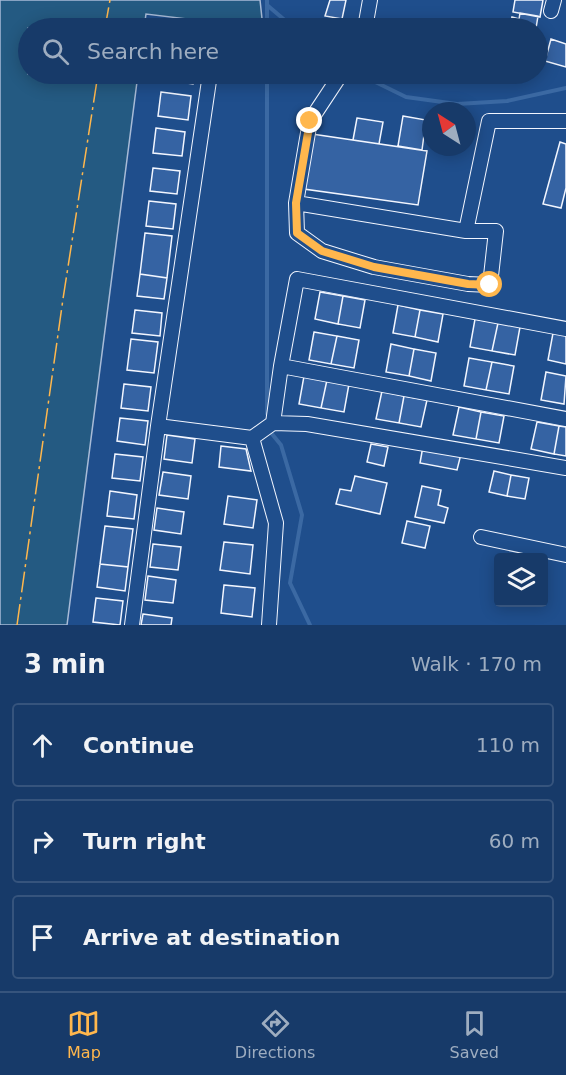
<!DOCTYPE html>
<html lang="en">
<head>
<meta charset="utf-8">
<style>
  :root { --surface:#173a69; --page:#20416f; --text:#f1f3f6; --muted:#9eadc0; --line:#36547d; --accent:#ffb74d }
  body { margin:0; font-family:"DejaVu Sans",sans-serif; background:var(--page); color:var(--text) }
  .controls { position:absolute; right:18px; bottom:18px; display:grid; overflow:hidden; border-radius:6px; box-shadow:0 3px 15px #0003 }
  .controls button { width:54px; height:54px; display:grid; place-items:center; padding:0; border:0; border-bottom:2px solid var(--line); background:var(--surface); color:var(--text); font:30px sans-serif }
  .compass { position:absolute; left:422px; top:102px; width:54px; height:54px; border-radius:50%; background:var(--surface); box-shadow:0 3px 15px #0003; rotate:324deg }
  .stop { position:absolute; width:18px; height:18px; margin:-14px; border:4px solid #ffb74d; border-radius:50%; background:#fff }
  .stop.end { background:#ffb74d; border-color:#fff; box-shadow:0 2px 6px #0008 }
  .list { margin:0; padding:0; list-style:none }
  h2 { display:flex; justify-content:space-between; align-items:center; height:78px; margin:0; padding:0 24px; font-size:26px }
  h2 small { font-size:20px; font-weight:400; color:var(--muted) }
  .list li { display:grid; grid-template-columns:39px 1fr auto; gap:18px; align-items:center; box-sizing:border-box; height:84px; margin:0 12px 12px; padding:0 12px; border:2px solid var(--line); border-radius:6px }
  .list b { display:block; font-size:22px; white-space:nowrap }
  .list em { font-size:20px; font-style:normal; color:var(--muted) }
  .icon { flex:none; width:33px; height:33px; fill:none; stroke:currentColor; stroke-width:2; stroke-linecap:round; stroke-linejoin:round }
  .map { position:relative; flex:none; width:566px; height:625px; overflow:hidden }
  .search { position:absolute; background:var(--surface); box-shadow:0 3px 15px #0003; left:18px; right:18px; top:18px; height:66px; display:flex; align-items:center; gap:15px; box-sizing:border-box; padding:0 21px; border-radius:33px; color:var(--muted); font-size:22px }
  .sheet { height:366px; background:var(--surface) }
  nav { display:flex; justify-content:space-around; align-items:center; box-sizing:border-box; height:84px; border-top:2px solid var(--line); background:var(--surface); font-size:16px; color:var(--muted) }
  nav a { display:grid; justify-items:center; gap:3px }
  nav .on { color:var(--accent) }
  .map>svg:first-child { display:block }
  .green { fill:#245a82; stroke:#a8bbd7; stroke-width:1.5 }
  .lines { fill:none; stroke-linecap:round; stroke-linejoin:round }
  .stream { stroke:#3b69a3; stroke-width:4 }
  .building { fill:#3563a3; stroke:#f2f6ff; stroke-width:1.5 }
  .minor-casing { stroke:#f2f6ff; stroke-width:16 }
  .minor { stroke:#1f4e8c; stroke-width:14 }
  .power { stroke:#ffb74d; stroke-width:1.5; stroke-dasharray:21 4.5 3 4.5; stroke-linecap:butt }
  .route { stroke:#ffb74d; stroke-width:8 }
</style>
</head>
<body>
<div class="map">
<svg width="566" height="625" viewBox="0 0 566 625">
  <rect width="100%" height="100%" fill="#1f4e8c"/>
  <path class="green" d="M0,0H260L263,28L146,14L144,28H28V74H138L67,625H0Z"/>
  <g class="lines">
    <path class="stream" d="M267,0V28
      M267,5L294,28
      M359,74L406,97L457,104L507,101L566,88
      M267,414V74
      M272,434L281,445L302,515L290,583L310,625"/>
  </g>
  <path class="building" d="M330,0H346L342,19L325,16Z
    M515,0H543L540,17L513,12Z
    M520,13L538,16L536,28L510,26L512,17L519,19Z
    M170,22L200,25L199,28H169Z
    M551,39L566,44V67L545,61Z
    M159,74H194L193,84L158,79Z
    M161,92L191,96L188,120L158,116Z
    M403,116L426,120L422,150L398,146Z
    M357,118L383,122L379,144L353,140Z
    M156,128L185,132L182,156L153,153Z
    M312,134L427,151L418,205L304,189Z
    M560,142L566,144V188L561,208L543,204Z
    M153,168L180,171L177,194L150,191Z
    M149,201L176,204L173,229L146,226Z
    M145,233L172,236L167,278L140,274Z
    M140,274L167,278L164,299L137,296Z
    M320,292L343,296L338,324L315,319Z
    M343,296L365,300L360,328L338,324Z
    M398,305L420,310L415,337L393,333Z
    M135,310L162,313L160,336L132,333Z
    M420,310L443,314L438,342L415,337Z
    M475,319L498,323L492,351L470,347Z
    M498,323L520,327L515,355L492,351Z
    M314,332L337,336L331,364L309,360Z
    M553,333L566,335V364L548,360Z
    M337,336L359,340L354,368L331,364Z
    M131,339L158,342L154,373L127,370Z
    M391,344L414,349L409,376L386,372Z
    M414,349L436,353L431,381L409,376Z
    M469,358L492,362L486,390L464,386Z
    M492,362L514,366L509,394L486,390Z
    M546,372L566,376L564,404L541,400Z
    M304,376L327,380L321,408L299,404Z
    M327,380L349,384L344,412L321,408Z
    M124,384L151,387L148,411L121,408Z
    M382,391L404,396L399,423L376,419Z
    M404,396L427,400L421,427L399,423Z
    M459,407L481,412L476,439L453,435Z
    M481,412L504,416L499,443L476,439Z
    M120,418L148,421L145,445L117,441Z
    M537,422L559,426L554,454L531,449Z
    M559,426L566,427V456L554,454Z
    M167,435L195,439L192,463L164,459Z
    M371,444L388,447L384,466L367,462Z
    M221,446L246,449L251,471L219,467Z
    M423,446L461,454L457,470L420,463Z
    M115,454L143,457L140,481L112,478Z
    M494,471L511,475L507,496L489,492Z
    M163,472L191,476L188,499L159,495Z
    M511,475L529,478L525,499L507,496Z
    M355,476L387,483L380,514L336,504L340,489L351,491Z
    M422,486L441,490L438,505L448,508L444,523L415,517Z
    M110,491L137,495L134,519L107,516Z
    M228,496L257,500L253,528L224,524Z
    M157,508L184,512L181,534L154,530Z
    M407,521L430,526L425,548L402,543Z
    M105,526L133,529L128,567L100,564Z
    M224,542L253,545L250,574L220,570Z
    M153,544L181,547L178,570L150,567Z
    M100,564L128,567L125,591L97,587Z
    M148,576L176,580L173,603L145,600Z
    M224,585L255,588L252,617L221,613Z
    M96,598L123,601L120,625L93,622Z
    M143,614L172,618L171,625H141Z"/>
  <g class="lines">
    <g class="minor-casing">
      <path id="minor" d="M551,11L554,0
        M365,28L370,0
        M341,74L310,121L296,203L297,233L322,251L374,267L468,284L490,285L496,231H466
        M296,203L466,231L489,121H566
        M281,366L566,419
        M273,423L281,366L297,279L566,329
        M158,426L252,438L276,523L269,625
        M252,438L273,423L307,424L566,468
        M481,537L566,555
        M132,625L158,426L210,74"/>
    </g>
    <use href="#minor" class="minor"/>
    <path class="power" d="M105,28L110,0
      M17,625L63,299L98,74"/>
  </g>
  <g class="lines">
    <path class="route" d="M310,121L296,203L297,233L322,251L374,267L468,284L490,285"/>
  </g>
</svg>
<div class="controls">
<button><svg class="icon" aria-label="layers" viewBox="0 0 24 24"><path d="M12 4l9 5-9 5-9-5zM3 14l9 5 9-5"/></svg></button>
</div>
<svg class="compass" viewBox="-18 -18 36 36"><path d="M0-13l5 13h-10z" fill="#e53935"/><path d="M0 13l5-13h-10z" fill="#9eadc0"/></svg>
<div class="stop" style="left:490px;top:285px"></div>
<div class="stop end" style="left:310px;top:121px"></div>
<div class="search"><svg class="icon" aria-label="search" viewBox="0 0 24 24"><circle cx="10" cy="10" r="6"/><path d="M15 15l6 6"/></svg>Search here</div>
</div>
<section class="sheet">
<h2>3 min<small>Walk · 170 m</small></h2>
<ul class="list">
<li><svg class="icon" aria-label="ahead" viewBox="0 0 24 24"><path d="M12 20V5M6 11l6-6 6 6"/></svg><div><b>Continue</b></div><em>110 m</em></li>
<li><svg class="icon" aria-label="right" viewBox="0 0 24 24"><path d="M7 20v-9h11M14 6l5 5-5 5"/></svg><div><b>Turn right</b></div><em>60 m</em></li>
<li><svg class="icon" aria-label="arrive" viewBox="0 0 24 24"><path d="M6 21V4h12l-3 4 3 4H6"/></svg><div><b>Arrive at destination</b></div></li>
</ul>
</section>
<nav>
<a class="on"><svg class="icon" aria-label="map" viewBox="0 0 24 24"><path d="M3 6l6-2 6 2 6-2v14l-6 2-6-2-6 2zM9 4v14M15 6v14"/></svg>Map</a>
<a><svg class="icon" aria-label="directions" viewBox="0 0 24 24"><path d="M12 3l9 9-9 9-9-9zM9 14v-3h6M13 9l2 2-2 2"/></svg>Directions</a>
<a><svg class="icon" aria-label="saved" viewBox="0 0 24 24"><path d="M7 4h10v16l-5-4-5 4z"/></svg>Saved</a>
</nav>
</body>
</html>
